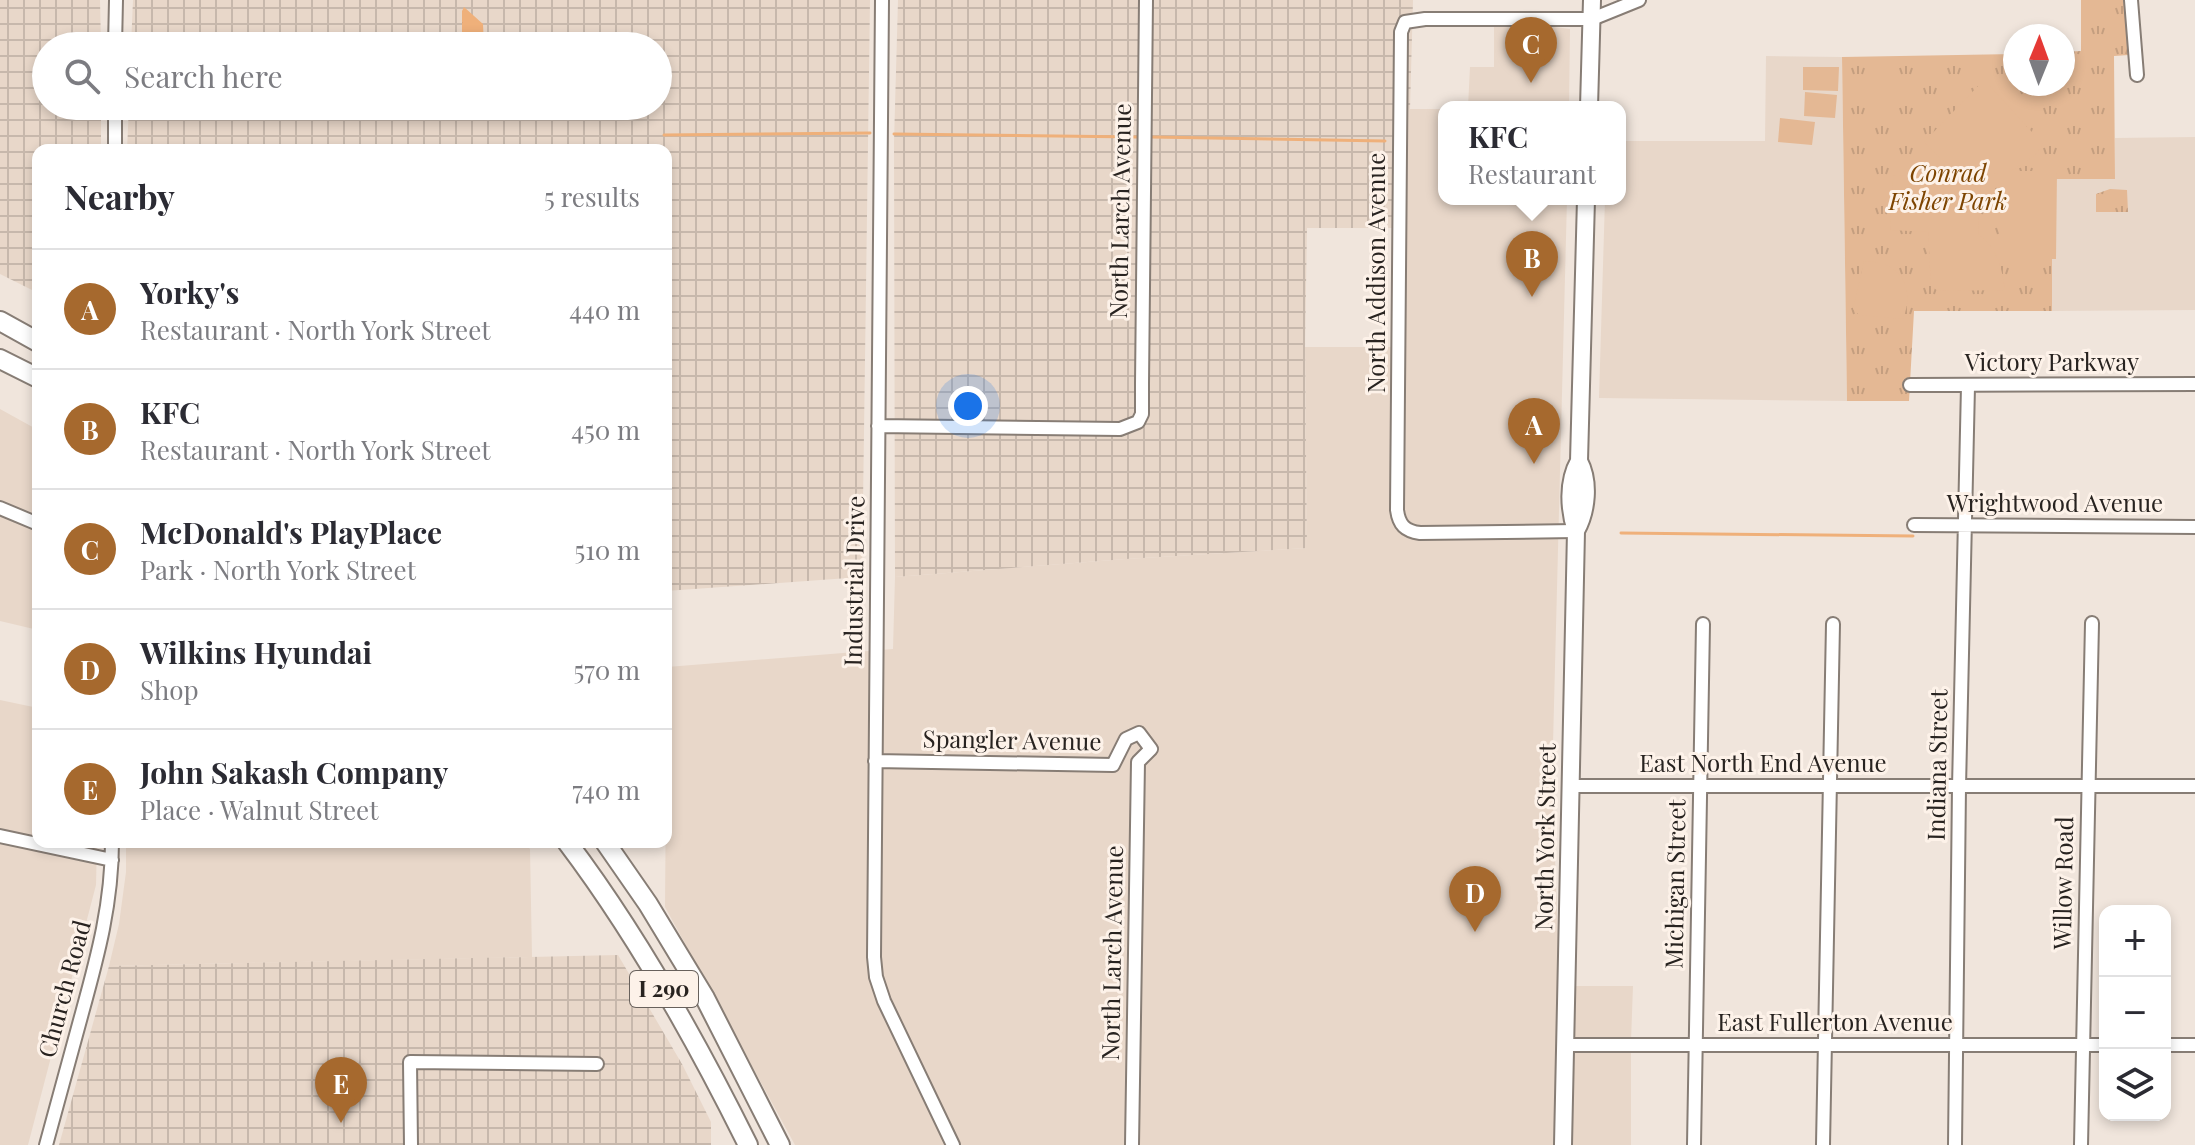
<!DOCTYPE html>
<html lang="en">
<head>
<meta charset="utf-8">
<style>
  :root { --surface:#fff; --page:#f2f2f3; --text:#2b2b33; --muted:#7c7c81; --line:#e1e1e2; --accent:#a6692e }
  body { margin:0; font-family:"Playfair Display",serif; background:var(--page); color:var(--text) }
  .controls { position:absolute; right:24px; bottom:24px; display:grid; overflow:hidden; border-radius:16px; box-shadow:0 4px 12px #0003 }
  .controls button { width:72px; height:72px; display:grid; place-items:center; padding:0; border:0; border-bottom:2px solid var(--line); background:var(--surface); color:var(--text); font:40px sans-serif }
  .compass { position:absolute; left:2003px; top:24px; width:72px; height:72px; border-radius:50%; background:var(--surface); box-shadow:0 4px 12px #0003; rotate:1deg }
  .you { position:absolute; left:968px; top:406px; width:28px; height:28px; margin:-20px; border:6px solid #fff; border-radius:50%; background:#1a73e8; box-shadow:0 0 0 12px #1a73e833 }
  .badge { display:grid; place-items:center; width:52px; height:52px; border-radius:50%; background:var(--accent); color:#fff; font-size:26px; font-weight:700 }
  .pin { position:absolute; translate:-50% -66px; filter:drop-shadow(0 2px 4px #0008) }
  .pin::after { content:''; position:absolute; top:42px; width:28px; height:24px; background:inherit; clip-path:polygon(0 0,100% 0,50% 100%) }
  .popup { position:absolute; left:1438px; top:101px; width:188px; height:104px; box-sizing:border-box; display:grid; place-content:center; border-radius:16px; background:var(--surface); filter:drop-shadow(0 2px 6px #0005); font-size:26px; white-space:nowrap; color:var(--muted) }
  .popup b { font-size:30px; color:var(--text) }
  .popup::after { content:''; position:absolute; left:50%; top:100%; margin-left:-16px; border:16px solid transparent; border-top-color:var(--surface) }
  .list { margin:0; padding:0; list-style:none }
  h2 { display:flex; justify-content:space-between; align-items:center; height:104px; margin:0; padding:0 32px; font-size:34px }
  h2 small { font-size:26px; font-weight:400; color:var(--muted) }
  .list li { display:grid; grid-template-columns:52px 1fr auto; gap:24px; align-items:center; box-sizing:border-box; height:120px; padding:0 32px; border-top:2px solid var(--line) }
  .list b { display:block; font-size:30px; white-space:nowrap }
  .list p { margin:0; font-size:26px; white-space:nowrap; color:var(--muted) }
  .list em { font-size:26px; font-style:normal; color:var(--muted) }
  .icon { flex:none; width:44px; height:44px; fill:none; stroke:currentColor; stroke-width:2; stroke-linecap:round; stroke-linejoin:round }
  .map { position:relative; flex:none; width:2195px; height:1145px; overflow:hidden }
  .search { position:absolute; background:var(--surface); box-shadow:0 4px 12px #0003; left:32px; top:32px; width:640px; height:88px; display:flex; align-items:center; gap:20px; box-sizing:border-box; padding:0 28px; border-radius:44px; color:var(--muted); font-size:30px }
  .panel { position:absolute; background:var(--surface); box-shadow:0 4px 12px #0003; left:32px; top:144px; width:640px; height:704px; border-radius:16px }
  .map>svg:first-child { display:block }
  .built { fill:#e8d7c9 }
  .industrial { fill:url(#industrial-grid) }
  .park { fill:url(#park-tufts) }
  .garden { fill:#e4b894 }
  .water { fill:url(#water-ripples) }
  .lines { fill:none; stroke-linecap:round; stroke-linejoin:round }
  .stream { stroke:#efb07a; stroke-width:3 }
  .minor-casing { stroke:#877d75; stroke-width:16 }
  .major-casing { stroke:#877d75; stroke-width:20 }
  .highway-casing { stroke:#877d75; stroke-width:22 }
  .minor { stroke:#fff; stroke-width:12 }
  .major { stroke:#fff; stroke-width:16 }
  .highway { stroke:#fff; stroke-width:18 }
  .labels { text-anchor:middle; stroke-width:6; stroke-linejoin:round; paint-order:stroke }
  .shield { fill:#fdf2e9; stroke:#68615c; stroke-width:2 }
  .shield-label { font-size:22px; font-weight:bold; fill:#282320 }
  .park-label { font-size:24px; font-style:italic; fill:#7d4400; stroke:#fdf2e9 }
  .street-label { font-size:24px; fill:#282320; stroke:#fdf2e9 }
</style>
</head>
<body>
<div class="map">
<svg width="2195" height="1145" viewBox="0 0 2195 1145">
  <defs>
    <pattern id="industrial-grid" width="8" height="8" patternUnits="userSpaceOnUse" patternTransform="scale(2)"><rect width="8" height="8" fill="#e8d7c9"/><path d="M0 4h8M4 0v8" fill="none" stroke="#c7b8ac"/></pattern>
    <pattern id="park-tufts" width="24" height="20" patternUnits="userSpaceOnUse" patternTransform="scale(2)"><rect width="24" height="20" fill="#e4b894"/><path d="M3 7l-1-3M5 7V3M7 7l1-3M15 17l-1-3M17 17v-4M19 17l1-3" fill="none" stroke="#c49e7f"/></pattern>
    <pattern id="water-ripples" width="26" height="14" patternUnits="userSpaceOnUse" patternTransform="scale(2)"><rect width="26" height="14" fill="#efb07a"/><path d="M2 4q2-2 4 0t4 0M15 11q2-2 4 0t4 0" fill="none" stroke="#cd9769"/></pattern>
  </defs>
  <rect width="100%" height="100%" fill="#f0e5dc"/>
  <path class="built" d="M1494,19L1570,29L1569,107H1468L1470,67H1494Z
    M1766,56L1842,57L1847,401L1599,398L1605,199H1620V141H1765Z
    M1404,109H1444V199H1567L1552,783L1562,1039L1561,1145H795L665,907L667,667L893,649L895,577L1126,559L1307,548L1305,347H1396Z
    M2195,137V310L2052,311V179H2115V138Z
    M0,409L38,430V630L0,621Z
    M0,700L38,708V842H97L96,885L28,1145H0Z
    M126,842H524L530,849L532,957L109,966L119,924L126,872Z
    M1569,986H1633L1631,1041L1568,1042Z
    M1568,1047H1631V1145H1566Z"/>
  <path class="industrial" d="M0,0H100L101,46H46V106H101V150H38V293L0,274Z
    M133,0H870L862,577L666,591V150H127L129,106H658V46H131Z
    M898,0H1413L1410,109H1404L1402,228H1307L1305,347L1307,548L1126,559L895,577L894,142Z
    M618,955L682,1064L711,1122V1145H59L109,966Z"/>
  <path class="park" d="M2081,0H2126L2129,55L2114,56L2115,179H2052V311H1914L1909,401H1847L1842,57L2015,54V84H2063V52L2081,51Z
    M2110,189L2127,190L2128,212H2096V194Z"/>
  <path class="garden" d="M1803,67H1839L1838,91L1803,90Z
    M1871,77H1891V117H1871Z
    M1979,85H1989L2043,144L2034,156L2011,171H2057L2056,259H2001V173C1966,178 1948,167 1924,142Z
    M1805,92L1837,95L1835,118L1804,116Z
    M1780,118L1815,122L1812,145L1778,142Z
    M1893,175L1981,180L1978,234C1997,248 2002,267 2005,290L1938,291L1931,286L1928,232L1890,230Z
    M1864,261C1900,262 1916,285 1903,319L1859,315L1853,309Z"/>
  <path class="water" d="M464,7L483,24L484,46H462V11Z"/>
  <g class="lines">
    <path class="stream" d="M894,134L1137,137
      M664,135L870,133
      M1151,137L1385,141
      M1621,533L1913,536"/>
    <g class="minor-casing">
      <path id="minor" d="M882,0L874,957L876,977L884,1001L953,1145
        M2131,0L2137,75
        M115,46L116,0
        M115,106V150
        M1910,385L2195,384
        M878,426L1120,429L1138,422L1142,414V383L1146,0
        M0,508L38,524
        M1914,525L2195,527
        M1576,531L1420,533C1405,531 1399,525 1397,510L1401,32L1405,22L1425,19H1592L1639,0
        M875,761L1113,765L1126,739L1139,733L1151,749L1138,762L1132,1145
        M1572,786H2195
        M0,836L112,860
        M1565,1045H2105
        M2165,1045H2195
        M46,1145C58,1101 70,1057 82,1013C98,955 112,903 112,842
        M411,1145L410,1062L597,1064
        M1694,1145L1703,624
        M1823,1145L1833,624
        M1955,1145L1959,787L1968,386
        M2081,1145L2092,623"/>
    </g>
    <g class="major-casing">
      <path id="major" d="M1589,107L1592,0
        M1576,531C1587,511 1590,482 1579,461
        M1563,1145L1576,531C1569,510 1567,482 1579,461L1586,199"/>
    </g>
    <g class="highway-casing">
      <path id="highway" d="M0,321L38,342
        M0,359L38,378
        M567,842C638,936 696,1040 748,1145
        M605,842L648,904L705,998L780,1145"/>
    </g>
    <use href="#minor" class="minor"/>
    <use href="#major" class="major"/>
    <use href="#highway" class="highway"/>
  </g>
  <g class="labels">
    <rect class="shield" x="630" y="971" width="68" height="36" rx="6"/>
    <g class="shield-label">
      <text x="664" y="997">I 290</text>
    </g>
    <g class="park-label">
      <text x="1948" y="182">Conrad<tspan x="1948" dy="28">Fisher Park</tspan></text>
    </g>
    <g class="street-label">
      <text transform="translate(1121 211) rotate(-89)" y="8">North Larch Avenue</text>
      <text transform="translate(1377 273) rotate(-90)" y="8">North Addison Avenue</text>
      <text x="2052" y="371">Victory Parkway</text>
      <text x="2055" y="512">Wrightwood Avenue</text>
      <text transform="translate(855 581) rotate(-89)" y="8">Industrial Drive</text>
      <text transform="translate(1012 741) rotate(1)" y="8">Spangler Avenue</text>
      <text x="1763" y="772">East North End Avenue</text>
      <text transform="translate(1938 765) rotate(-89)" y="8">Indiana Street</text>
      <text transform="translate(1546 837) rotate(-89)" y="8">North York Street</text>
      <text transform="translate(2064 883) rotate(-89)" y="8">Willow Road</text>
      <text transform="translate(1676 884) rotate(-89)" y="8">Michigan Street</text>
      <text transform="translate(1113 953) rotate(-89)" y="8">North Larch Avenue</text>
      <text transform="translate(65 989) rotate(-75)" y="8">Church Road</text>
      <text x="1835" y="1031">East Fullerton Avenue</text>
    </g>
  </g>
</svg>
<div class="controls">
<button>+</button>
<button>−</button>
<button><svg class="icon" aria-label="layers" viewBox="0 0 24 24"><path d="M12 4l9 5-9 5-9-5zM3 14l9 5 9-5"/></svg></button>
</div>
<svg class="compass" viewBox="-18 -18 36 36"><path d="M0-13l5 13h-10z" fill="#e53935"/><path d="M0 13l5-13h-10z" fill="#7c7c81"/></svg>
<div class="you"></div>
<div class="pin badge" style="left:1534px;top:464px">A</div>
<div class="pin badge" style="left:1532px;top:297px">B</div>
<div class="popup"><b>KFC</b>Restaurant</div>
<div class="pin badge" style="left:1531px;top:83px">C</div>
<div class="pin badge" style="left:1475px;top:932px">D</div>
<div class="pin badge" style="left:341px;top:1123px">E</div>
<div class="search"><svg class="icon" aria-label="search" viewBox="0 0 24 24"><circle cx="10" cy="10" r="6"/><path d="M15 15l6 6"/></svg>Search here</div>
<section class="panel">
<h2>Nearby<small>5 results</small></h2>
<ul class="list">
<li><span class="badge">A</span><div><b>Yorky's</b><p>Restaurant · North York Street</p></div><em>440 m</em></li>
<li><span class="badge">B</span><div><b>KFC</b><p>Restaurant · North York Street</p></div><em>450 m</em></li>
<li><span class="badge">C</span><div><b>McDonald's PlayPlace</b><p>Park · North York Street</p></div><em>510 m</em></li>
<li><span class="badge">D</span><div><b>Wilkins Hyundai</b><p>Shop</p></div><em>570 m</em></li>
<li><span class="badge">E</span><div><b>John Sakash Company</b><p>Place · Walnut Street</p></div><em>740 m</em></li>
</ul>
</section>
</div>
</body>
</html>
